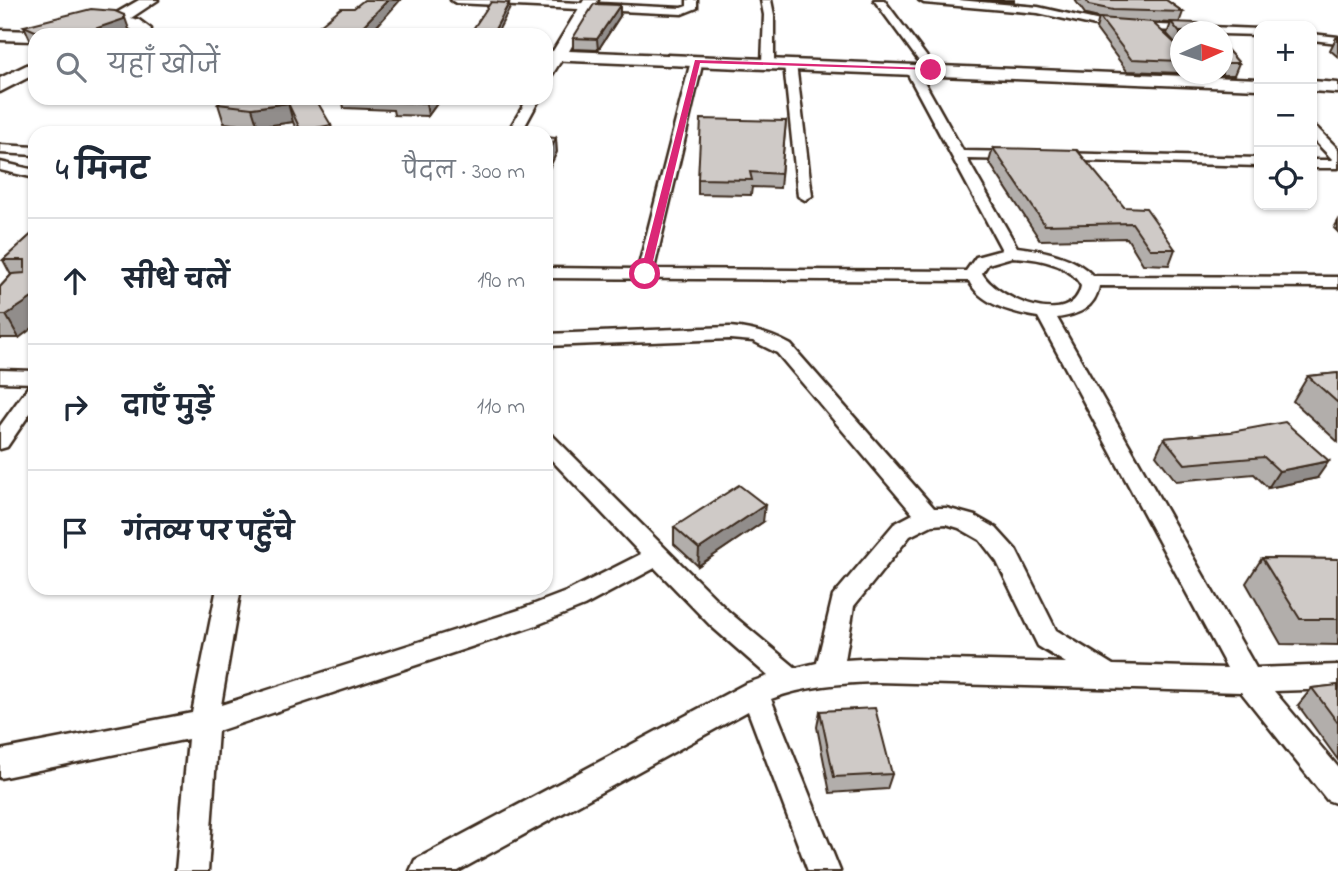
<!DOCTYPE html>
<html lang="hi">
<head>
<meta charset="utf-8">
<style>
  :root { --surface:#fff; --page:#f2f2f3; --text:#1f2937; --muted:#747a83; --line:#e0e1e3 }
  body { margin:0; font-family:"Indie Flower","Playpen Sans Deva",sans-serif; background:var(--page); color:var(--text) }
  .controls { position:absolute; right:21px; top:21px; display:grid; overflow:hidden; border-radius:14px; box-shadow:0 2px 5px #0004 }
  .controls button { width:63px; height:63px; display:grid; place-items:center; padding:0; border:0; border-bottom:2px solid var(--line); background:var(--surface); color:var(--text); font:35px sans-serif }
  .compass { position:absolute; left:1170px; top:21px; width:63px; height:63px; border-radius:50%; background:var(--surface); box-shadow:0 2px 5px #0004; rotate:87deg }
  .stop { position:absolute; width:21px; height:21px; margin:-16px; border:5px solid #db2777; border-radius:50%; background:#fff }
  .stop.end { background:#db2777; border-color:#fff; box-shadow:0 2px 7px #0008 }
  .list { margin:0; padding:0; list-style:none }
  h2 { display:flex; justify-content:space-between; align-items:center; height:91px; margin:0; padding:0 28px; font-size:30px }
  h2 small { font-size:23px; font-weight:400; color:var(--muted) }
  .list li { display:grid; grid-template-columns:46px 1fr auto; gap:21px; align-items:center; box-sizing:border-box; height:126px; padding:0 28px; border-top:2px solid var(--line) }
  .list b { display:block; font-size:26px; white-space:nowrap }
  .list em { font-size:23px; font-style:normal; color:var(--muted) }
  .icon { flex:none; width:38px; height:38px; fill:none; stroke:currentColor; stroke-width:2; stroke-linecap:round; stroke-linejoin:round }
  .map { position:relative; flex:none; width:1338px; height:871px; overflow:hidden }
  .search { position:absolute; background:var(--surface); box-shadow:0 2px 5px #0004; left:28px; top:28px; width:525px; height:77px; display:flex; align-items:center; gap:18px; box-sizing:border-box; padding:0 24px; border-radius:21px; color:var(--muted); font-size:26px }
  .panel { position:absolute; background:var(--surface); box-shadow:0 2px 5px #0004; left:28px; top:126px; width:525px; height:469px; border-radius:21px }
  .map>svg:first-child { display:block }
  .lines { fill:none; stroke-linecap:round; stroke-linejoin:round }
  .street-casing { stroke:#3b2a1e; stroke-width:5 }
  .secondary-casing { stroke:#3b2a1e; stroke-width:5 }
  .primary-casing { stroke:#3b2a1e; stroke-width:5 }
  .street { fill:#fff; fill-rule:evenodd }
  .secondary { fill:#fff; fill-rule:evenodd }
  .primary { fill:#fff; fill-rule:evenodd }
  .wall { fill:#b2aeab; stroke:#3b2a1e; stroke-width:2; fill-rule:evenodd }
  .shaded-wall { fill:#918d8b; stroke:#3b2a1e; stroke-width:2 }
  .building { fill:#cfcac7; stroke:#3b2a1e; stroke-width:2 }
  .route { fill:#db2777 }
</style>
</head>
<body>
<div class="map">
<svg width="1338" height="871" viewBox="0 0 1338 871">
  <rect width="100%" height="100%" fill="#fff"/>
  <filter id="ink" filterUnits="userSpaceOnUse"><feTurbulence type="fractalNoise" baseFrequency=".0143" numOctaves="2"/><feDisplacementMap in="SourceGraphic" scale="14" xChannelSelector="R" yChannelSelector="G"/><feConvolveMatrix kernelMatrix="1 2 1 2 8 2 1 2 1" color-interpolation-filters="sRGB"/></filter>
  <g filter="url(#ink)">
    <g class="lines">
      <g class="street-casing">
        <path id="street" d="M451,0H517L681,8L687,6V0H697V8L682,14L456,3Z
          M761,0H771L774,15V63L768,66L762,63L764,15Z
          M874,0H884L935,68V72H927Z
          M919,0H958L1038,7L1109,23L1259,29V35L1222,34V32L1109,29L1038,13L924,3Z
          M1312,34L1338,37V43L1312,40Z
          M554,54L564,56L550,78L546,80V66Z
          M697,58L703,61L654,269L966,271L976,257L1002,250L905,69L911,66L917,69L963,151L1019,152L1026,156L1019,160L967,159L1017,247C1042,250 1075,256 1093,276L1338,277V287L1099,286C1095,309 1077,315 1057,318L1256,668L1338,665V689L1274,691L1338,767V804L1327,800L1241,692L877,682C841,683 805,686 771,699L840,871H808L748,711L458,871H410L415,860L745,684L768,676L711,626L655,568L584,606L534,626L218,731L208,871H176L188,739L0,778V750L192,713L217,588H241L221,705L519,610L566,592L641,554L546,454V434L553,436L729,612L796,668L817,663L833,596L894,524L913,514L777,353L753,341L730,339L546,346V334L730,327C752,329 772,334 791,345L934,508H946L975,516L996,528L1016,550L1056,630L1113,665L1227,668L1038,317C1014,313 981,305 969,281L546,278V268L638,269L691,61ZM1012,257C1035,258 1070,263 1081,286C1073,330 997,300 982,273L988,264ZM946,524L959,528L980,540L997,562L1038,646L1066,663L877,658L845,660L854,606L910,536L932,525Z
          M790,61L796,64L812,196L805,200L798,196L784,64Z
          M528,98H540L521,133H507Z
          M1312,127L1317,128L1338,149V168H1312V160H1333L1312,138Z
          M0,145L35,147V155L0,153Z
          M1055,153L1259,158V166L1050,160V154Z
          M0,162L35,170V178L0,170Z
          M0,370L35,371V383L0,382Z
          M35,385V406L7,447L0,449V426L28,387Z"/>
      </g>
      <g class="secondary-casing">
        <path id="secondary" d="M584,0H598L569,51L1259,79V89L546,60V50L553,51Z
          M0,30L34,31L41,35H35L34,41L0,40Z
          M1312,81L1338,83V93L1312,91Z"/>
      </g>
      <g class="primary-casing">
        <path id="primary" d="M139,0H158L131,18L139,20L151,29L149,35H133L134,31C105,12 66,35 35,35V40L28,35L30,31L75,18L113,15Z
          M35,61V74L0,92V78Z"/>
      </g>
      <use href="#street" class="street"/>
      <use href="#secondary" class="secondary"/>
      <use href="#primary" class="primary"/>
    </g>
    <path class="wall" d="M400,0L369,35H316L315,29L354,8Z
      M975,0H1014V2Z
      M1075,0H1166L1183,12L1179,23L1180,32V73L1127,71L1096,29L1099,18L1086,15ZM1147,22L1171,23L1167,34L1179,47Z
      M620,16L598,50L573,49V38Z
      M24,26L131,32V35H35V45L32,44Z
      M1336,38H1338V57L1330,50Z
      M1222,44L1239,63L1234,75L1188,74H1222Z
      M315,98L333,133H298L293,122L258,127L224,123L218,104Z
      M342,98H441L428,116L394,115L393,110L344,108Z
      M786,121L780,188L752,187L751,195L698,194V179Z
      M993,148L1124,207L1175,249L1169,265L1143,264L1127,238L1040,240L989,162Z
      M1338,221V232L1334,228Z
      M35,231L19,338H0V287L11,275L3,260Z
      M1338,373V442L1293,401L1308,376Z
      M1231,432L1317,478L1268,488L1254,474L1176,481L1156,455L1164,438Z
      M763,522L698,566L674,544V527Z
      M1262,558L1338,559V645L1281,644L1246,583Z
      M1338,685V760L1298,705L1312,688Z
      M820,711L892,774L887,789L830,793L817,727Z"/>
    <path class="shaded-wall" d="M388,0H400L369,35H360L359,30Z
      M509,3L510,8L496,35H492Z
      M620,5V16L598,50L597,39Z
      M124,15L131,35H80L86,32Z
      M430,98H441L428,116L426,103Z
      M288,103L293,122L258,127L252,108Z
      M331,125L333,133H302L301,131Z
      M556,138L557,152L546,175V158Z
      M549,272L550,287L546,315V289Z
      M35,296V326L19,338L6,315Z
      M1329,461L1317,478L1268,488L1279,471Z
      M765,505L763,522L698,566L699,549Z"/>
    <path class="building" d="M364,0H388L359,30L315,29L341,8H354Z
      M1086,0H1166L1183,12L1113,10L1089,5Z
      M491,2L509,3L492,35H469Z
      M594,4L620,5L597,39L573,38Z
      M91,9L115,11L124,15V19L86,32L80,35H44L24,26Z
      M1100,18L1152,22L1180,48V61L1131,59Z
      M1171,22L1198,23L1209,28L1212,32H1180V33Z
      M1222,44L1239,63H1222Z
      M225,98H315L331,125L301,131L288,103L252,108L218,104Z
      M395,98H430L426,103L392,102Z
      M701,119L786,121L781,174L750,172L752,180L698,179Z
      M546,137L556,138L546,158Z
      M993,148L1077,150L1124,207L1146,208L1175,249H1150L1132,223L1045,225Z
      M35,231V296L6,315H0V287L12,274L25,273V260H3Z
      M546,272H549L546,289Z
      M1338,373V403L1308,376Z
      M1285,422L1329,461L1279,471L1264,457L1185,464L1164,438L1231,432Z
      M739,485L765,505L699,549L674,527Z
      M1262,558L1338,559V619H1300Z
      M1338,685V723L1312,688Z
      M875,708L892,774L834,777L820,711Z"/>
  </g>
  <path class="route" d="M695,60L931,68L934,70L700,63L650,274L645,276L640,274Z"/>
</svg>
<div class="controls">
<button>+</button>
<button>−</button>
<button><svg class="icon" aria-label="locate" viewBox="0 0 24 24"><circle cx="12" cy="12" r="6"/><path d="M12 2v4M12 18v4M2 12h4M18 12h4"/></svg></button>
</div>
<svg class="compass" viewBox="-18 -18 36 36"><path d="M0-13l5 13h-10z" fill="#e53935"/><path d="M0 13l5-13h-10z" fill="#747a83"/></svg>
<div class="stop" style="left:645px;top:274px"></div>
<div class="stop end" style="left:931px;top:70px"></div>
<div class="search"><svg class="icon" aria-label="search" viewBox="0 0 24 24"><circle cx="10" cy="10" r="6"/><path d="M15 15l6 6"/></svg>यहाँ खोजें</div>
<section class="panel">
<h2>4 मिनट<small>पैदल · 300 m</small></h2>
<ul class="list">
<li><svg class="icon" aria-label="ahead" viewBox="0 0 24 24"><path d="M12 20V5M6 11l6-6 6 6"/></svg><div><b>सीधे चलें</b></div><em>190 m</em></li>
<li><svg class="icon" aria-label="right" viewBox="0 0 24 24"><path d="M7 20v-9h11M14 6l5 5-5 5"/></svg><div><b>दाएँ मुड़ें</b></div><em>110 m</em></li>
<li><svg class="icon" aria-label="arrive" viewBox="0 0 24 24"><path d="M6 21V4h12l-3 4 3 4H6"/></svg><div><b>गंतव्य पर पहुँचे</b></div></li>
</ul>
</section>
</div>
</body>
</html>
